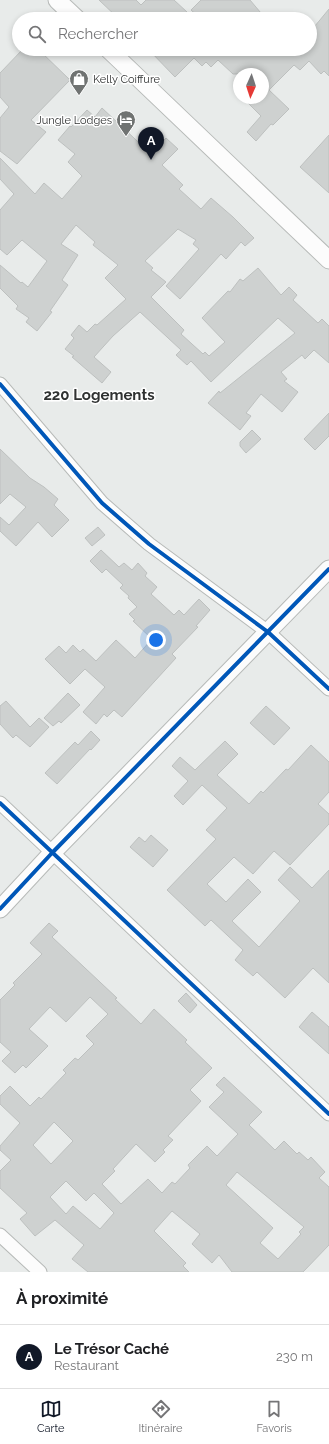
<!DOCTYPE html>
<html lang="fr">
<head>
<meta charset="utf-8">
<style>
  :root { --surface:#fff; --page:#f2f2f2; --text:#202124; --muted:#757577; --line:#e0e0e0; --accent:#111827 }
  body { margin:0; font-family:Raleway,sans-serif; background:var(--page); color:var(--text) }
  .compass { position:absolute; left:233px; top:68px; width:36px; height:36px; border-radius:50%; background:var(--surface); box-shadow:0 2px 6px #0003; rotate:183deg }
  .you { position:absolute; left:156px; top:640px; width:14px; height:14px; margin:-10px; border:3px solid #fff; border-radius:50%; background:#1a73e8; box-shadow:0 0 0 6px #1a73e833 }
  .badge { display:grid; place-items:center; width:26px; height:26px; border-radius:50%; background:var(--accent); color:#fff; font-size:13px; font-weight:700 }
  .pin { position:absolute; translate:-50% -33px; filter:drop-shadow(0 1px 2px #0008) }
  .pin::after { content:''; position:absolute; top:21px; width:14px; height:12px; background:inherit; clip-path:polygon(0 0,100% 0,50% 100%) }
  .list { margin:0; padding:0; list-style:none }
  h2 { display:flex; justify-content:space-between; align-items:center; height:52px; margin:0; padding:0 16px; font-size:17px }
  h2 small { font-size:13px; font-weight:400; color:var(--muted) }
  .list li { display:grid; grid-template-columns:26px 1fr auto; gap:12px; align-items:center; box-sizing:border-box; height:64px; padding:0 16px; border-top:1px solid var(--line) }
  .list b { display:block; font-size:15px; white-space:nowrap }
  .list p { margin:0; font-size:13px; white-space:nowrap; color:var(--muted) }
  .list em { font-size:13px; font-style:normal; color:var(--muted) }
  .icon { flex:none; width:22px; height:22px; fill:none; stroke:currentColor; stroke-width:2; stroke-linecap:round; stroke-linejoin:round }
  .map { position:relative; flex:none; width:329px; height:1272px; overflow:hidden }
  .search { position:absolute; background:var(--surface); box-shadow:0 2px 6px #0003; left:12px; right:12px; top:12px; height:44px; display:flex; align-items:center; gap:10px; box-sizing:border-box; padding:0 14px; border-radius:22px; color:var(--muted); font-size:15px }
  .sheet { height:116px; background:var(--surface) }
  nav { display:flex; justify-content:space-around; align-items:center; box-sizing:border-box; height:56px; border-top:1px solid var(--line); background:var(--surface); font-size:11px; color:var(--muted) }
  nav a { display:grid; justify-items:center; gap:2px }
  nav .on { color:var(--accent) }
  .map>svg:first-child { display:block }
  .building { fill:#ced1d0; stroke:#bdc0bf; fill-rule:evenodd }
  .lines { fill:none; stroke-linecap:round; stroke-linejoin:round }
  .minor-casing { stroke:#b7bab8; stroke-width:15 }
  .tertiary-casing { stroke:#b7bab8; stroke-width:19 }
  .minor { stroke:#fcfcfc; stroke-width:13 }
  .tertiary { stroke:#fcfcfc; stroke-width:17 }
  .cycleway-casing { stroke:#fff; stroke-width:6 }
  .cycleway { stroke:#0057b8; stroke-width:4 }
  .labels { text-anchor:middle; stroke-width:3; stroke-linejoin:round; paint-order:stroke }
  .poi-label { font-size:11px; fill:#303232; stroke:#fff; text-anchor:start }
  .district-label { font-size:15px; font-weight:bold; fill:#303232; stroke:#fff }
</style>
</head>
<body>
<div class="map">
<svg width="329" height="1272" viewBox="0 0 329 1272">
  <rect width="100%" height="100%" fill="#e8ebea"/>
  <path class="building" d="M99,0H136L141,5L146,0H174L187,12L181,19H119Z
    M201,0H250L266,19H201L191,10Z
    M329,9V76L324,71L321,74L309,61L300,70L294,65L269,90L289,109L273,125L271,124L256,141L247,132L261,116L243,98H263V74H233L218,60L211,67L206,62L202,66L194,58L175,77L148,49H310V32Z
    M23,49H38L70,80L31,120L46,132L17,164L0,151V118L9,107L0,97V73Z
    M102,108L151,154L166,138L178,149L162,165L183,185L179,189L201,209L211,198L233,217L254,238L245,246L241,242L226,259L221,254L180,299L166,286L199,249L193,244L196,240L178,229L145,261L153,268L151,270L166,282L151,297L184,330L181,334L203,354L205,352L209,356L225,342L202,318L228,291L230,292L240,279L243,281L258,268L281,295L289,287L297,295L293,300L318,323L322,319L329,326V363L314,350L305,359L302,355L281,372L287,379L284,381L298,392L282,412L261,394L246,413L251,416L240,430L208,403L219,391L220,393L295,333L278,318L211,382L191,361L187,365L176,355L181,350L140,312L113,336L94,357L111,372L102,383L72,357L74,356L65,349L74,338L71,335L79,325L87,332L95,324L97,325L126,299L105,278L118,265L93,245L95,242L76,225L61,244L78,255L62,280L68,285L50,311L52,312L37,331L26,322L29,318L16,309L18,306L0,288V265L21,283L22,282L28,287L47,261L22,240L7,255L0,249V210L14,194L0,179V158L35,194L44,183L62,199L82,176L68,162L75,154L58,140L70,126L71,127L87,110L95,117Z
    M329,135V193L300,167Z
    M329,413V436L315,450L304,439Z
    M252,430L261,439L246,453L240,446V442Z
    M0,449L30,478L44,487L58,499L54,505L69,520L52,537L38,522L16,546L0,531V517L9,525L26,507L10,494L0,504Z
    M98,527L105,535L92,546L85,538Z
    M101,550L119,567L124,563L132,570L138,563L147,573L145,576L157,587L151,594L174,615L179,610L184,615L199,599L210,610L196,626L198,627L172,654L176,658L122,717L114,710L107,717L104,714L96,724L83,712L105,687L85,669L70,684L45,659L59,646L66,653L73,645L80,652L83,649L96,661L116,640L135,658L152,639L133,621L135,620L129,614L137,607L128,598L129,596L120,588L123,585L106,569L102,573L90,561Z
    M68,693L80,705L61,723L59,721L53,726L44,718Z
    M6,701L30,727L39,718L49,727L30,747L16,735L13,738L0,724V706Z
    M266,706L290,728L274,745L250,723Z
    M91,731L100,740L91,750L90,749L57,784L45,773L75,742L78,745Z
    M225,741L238,754L217,775L249,804L261,791L263,793L286,769L288,770L311,745L329,762V792L318,804L329,814V824L290,865L274,851L253,874L234,857L207,884L226,902L248,879L261,892L232,921L259,947L300,901L278,880L290,867L312,888L329,870V983L313,968L285,998L257,972L253,976L235,960L243,950L211,920L205,926L167,890L216,839L206,830L227,808L202,785L183,805L174,796L188,781L172,766L180,757L195,770Z
    M151,835L168,850L153,867L130,847L139,837L145,842Z
    M49,923L58,931L52,937L117,998L115,999L141,1024L154,1009L187,1040L185,1042L212,1068L190,1090L201,1101L168,1136L173,1140L163,1150L165,1152L155,1162L136,1144L113,1169L115,1171L102,1184L121,1204L148,1179L162,1193L172,1182L175,1184L190,1168L188,1165L207,1146L217,1156L238,1134L209,1107L224,1092L216,1085L224,1077L262,1112L249,1125L275,1150L284,1141L297,1154L299,1152L308,1160L311,1157L325,1172L319,1178L329,1187V1245L303,1272H232L219,1255L212,1263L192,1244L200,1234L172,1211L154,1231L186,1263L183,1266L189,1272H88L72,1259L84,1245L55,1220L35,1236L20,1219L27,1213L0,1188V1171L11,1160L0,1150V1146L20,1123L0,1104V1096L10,1086L30,1106L39,1097L41,1099L66,1073L63,1070L75,1058L78,1060L94,1044L86,1036L108,1014L90,997L66,1022L50,1007L29,1029L48,1046L26,1068L23,1065L15,1073L2,1061L11,1052L0,1042V1000L15,985L13,983L42,954L30,943ZM54,1122L73,1141L51,1164L33,1145ZM237,1172L304,1227L299,1232L301,1234L278,1259L260,1243L273,1228L226,1185ZM66,1181L86,1201L94,1193L114,1213L100,1229L73,1206L66,1214L50,1197Z
    M186,993L197,1005L190,1013L178,1001Z
    M312,1012L329,1027V1054L299,1027Z"/>
  <g class="lines">
    <g class="minor-casing">
      <path id="minor" d="M0,384L102,503L149,544L268,632L329,689
        M0,803L329,1114
        M0,1235L40,1272"/>
    </g>
    <g class="tertiary-casing">
      <path id="tertiary" d="M57,0L77,19
        M108,49L329,260
        M0,909L52,853L329,569"/>
    </g>
    <use href="#minor" class="minor"/>
    <use href="#tertiary" class="tertiary"/>
    <g class="cycleway-casing">
      <path id="cycleway" d="M0,384L102,503L149,544L268,632L329,689
        M0,803L329,1114
        M0,909L52,853L329,569"/>
    </g>
    <use href="#cycleway" class="cycleway"/>
  </g>
  <defs>
    <g id="shop-pin" transform="scale(1)"><path d="M0 17L-7.5 6A9.5 9.5 0 1 1 7.5 6Z" fill="#707372" stroke="#fff"/><path d="M-5-2.5h2.3a2.7 3.5 0 0 1 5.4 0H5L5.5 6h-11ZM-1.5-2.5h3a1.5 2.3 0 0 0-3 0Z" fill="#fff"/></g>
    <g id="hotel-pin" transform="scale(1)"><path d="M0 17L-7.5 6A9.5 9.5 0 1 1 7.5 6Z" fill="#707372" stroke="#fff"/><path d="M-6-4.5h1.5V1H6V5H4.5V3h-9V5H-6ZM-4 0a1.8 1.8 0 1 1 3.6 0ZM.5 0V-2.5h3Q6-2.5 6 0Z" fill="#fff"/></g>
  </defs>
  <g fill-rule="evenodd">
    <use href="#shop-pin" x="79" y="79"/>
    <use href="#hotel-pin" x="126" y="120"/>
  </g>
  <g class="labels">
    <g class="poi-label">
      <text x="93" y="83">Kelly Coiffure</text>
      <text x="112" y="124" text-anchor="end">Jungle Lodges</text>
    </g>
    <g class="district-label">
      <text x="99" y="400">220 Logements</text>
    </g>
  </g>
</svg>
<svg class="compass" viewBox="-18 -18 36 36"><path d="M0-13l5 13h-10z" fill="#e53935"/><path d="M0 13l5-13h-10z" fill="#757577"/></svg>
<div class="you"></div>
<div class="pin badge" style="left:151px;top:160px">A</div>
<div class="search"><svg class="icon" aria-label="search" viewBox="0 0 24 24"><circle cx="10" cy="10" r="6"/><path d="M15 15l6 6"/></svg>Rechercher</div>
</div>
<section class="sheet">
<h2>À proximité<small></small></h2>
<ul class="list">
<li><span class="badge">A</span><div><b>Le Trésor Caché</b><p>Restaurant</p></div><em>230 m</em></li>
</ul>
</section>
<nav>
<a class="on"><svg class="icon" aria-label="map" viewBox="0 0 24 24"><path d="M3 6l6-2 6 2 6-2v14l-6 2-6-2-6 2zM9 4v14M15 6v14"/></svg>Carte</a>
<a><svg class="icon" aria-label="directions" viewBox="0 0 24 24"><path d="M12 3l9 9-9 9-9-9zM9 14v-3h6M13 9l2 2-2 2"/></svg>Itinéraire</a>
<a><svg class="icon" aria-label="saved" viewBox="0 0 24 24"><path d="M7 4h10v16l-5-4-5 4z"/></svg>Favoris</a>
</nav>
</body>
</html>
